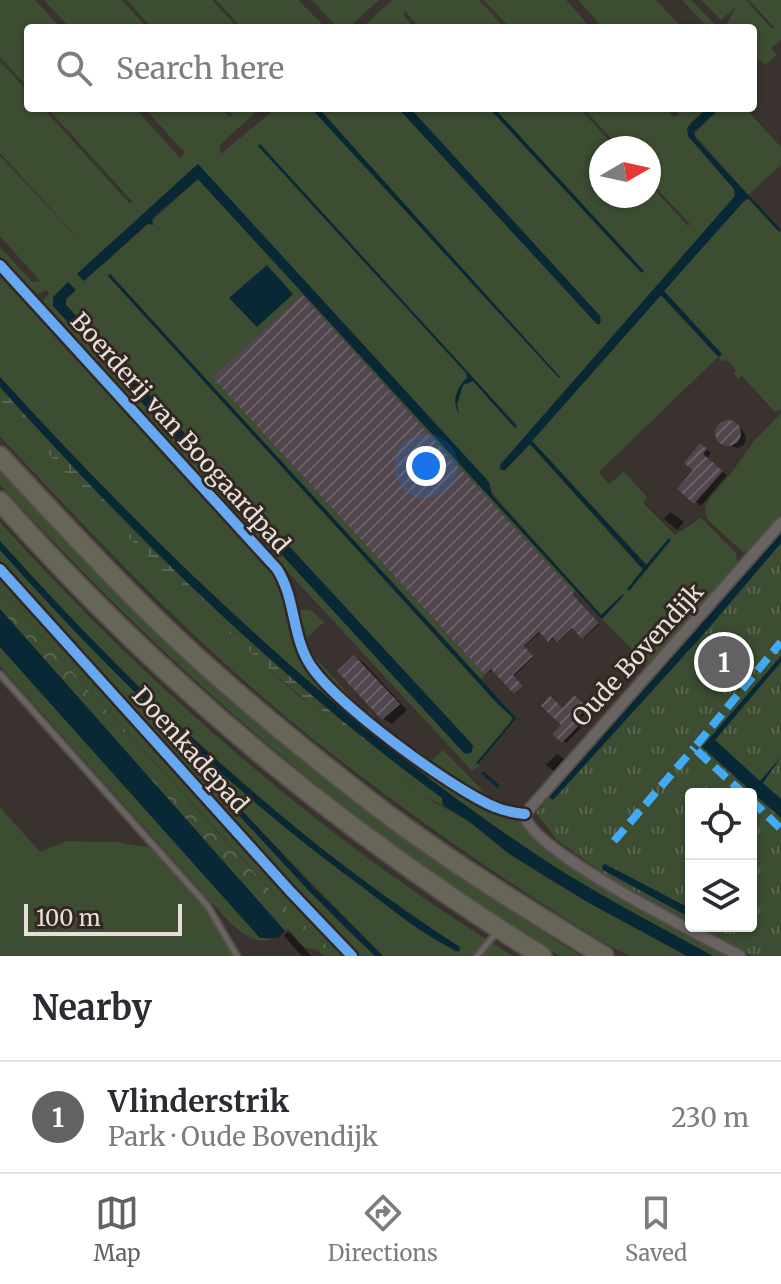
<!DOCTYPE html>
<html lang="en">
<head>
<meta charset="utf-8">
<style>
  :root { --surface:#fff; --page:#f7f7f7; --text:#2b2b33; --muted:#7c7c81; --line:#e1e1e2; --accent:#646164 }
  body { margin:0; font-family:Merriweather,serif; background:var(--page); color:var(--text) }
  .controls { position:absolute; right:24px; bottom:24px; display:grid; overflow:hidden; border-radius:8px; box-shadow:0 2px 6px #0004 }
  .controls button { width:72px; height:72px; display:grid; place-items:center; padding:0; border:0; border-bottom:2px solid var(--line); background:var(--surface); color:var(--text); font:40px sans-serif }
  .compass { position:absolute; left:589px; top:136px; width:72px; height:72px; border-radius:50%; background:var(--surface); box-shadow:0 2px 6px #0004; rotate:81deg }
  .scale { position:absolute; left:24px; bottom:20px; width:158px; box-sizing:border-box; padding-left:8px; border:4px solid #e7dfdb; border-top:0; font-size:22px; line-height:28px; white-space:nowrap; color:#e7dfdb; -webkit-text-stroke:6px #332721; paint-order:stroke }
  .you { position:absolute; left:426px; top:466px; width:28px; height:28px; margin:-20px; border:6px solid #fff; border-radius:50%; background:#1a73e8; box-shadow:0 0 0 12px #1a73e833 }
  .badge { display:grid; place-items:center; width:52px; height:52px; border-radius:50%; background:var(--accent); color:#fff; font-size:26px; font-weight:700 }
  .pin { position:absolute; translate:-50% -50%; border:4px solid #fff; box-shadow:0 2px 8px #0006 }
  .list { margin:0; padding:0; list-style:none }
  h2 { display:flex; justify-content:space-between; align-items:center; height:104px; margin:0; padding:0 32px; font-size:34px }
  h2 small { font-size:26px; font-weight:400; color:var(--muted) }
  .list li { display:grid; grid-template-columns:52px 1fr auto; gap:24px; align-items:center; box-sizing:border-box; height:112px; padding:0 32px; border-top:2px solid var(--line) }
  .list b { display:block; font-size:30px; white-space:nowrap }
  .list p { margin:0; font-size:26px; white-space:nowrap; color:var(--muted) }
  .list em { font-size:26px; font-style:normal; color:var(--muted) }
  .icon { flex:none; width:44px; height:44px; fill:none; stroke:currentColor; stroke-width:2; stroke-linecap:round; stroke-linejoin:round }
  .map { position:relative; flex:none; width:781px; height:956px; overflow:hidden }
  .search { position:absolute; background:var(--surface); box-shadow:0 2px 6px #0004; left:24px; right:24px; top:24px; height:88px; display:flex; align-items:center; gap:20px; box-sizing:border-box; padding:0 28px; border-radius:8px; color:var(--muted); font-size:30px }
  .sheet { height:216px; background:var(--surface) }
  nav { display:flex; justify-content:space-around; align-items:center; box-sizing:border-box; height:112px; border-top:2px solid var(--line); background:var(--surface); font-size:22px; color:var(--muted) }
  nav a { display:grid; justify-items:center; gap:4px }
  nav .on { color:var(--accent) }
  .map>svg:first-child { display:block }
  .green { fill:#3c4d32; fill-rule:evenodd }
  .forest { fill:url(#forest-crowns) }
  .wetland { fill:url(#wetland-marsh) }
  .park { fill:url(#park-tufts) }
  .water { fill:#072834 }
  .shadow { fill:#0007 }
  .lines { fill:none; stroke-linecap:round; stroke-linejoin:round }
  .stream { stroke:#072834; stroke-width:3 }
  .building { fill:url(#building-hatch) }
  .service-casing { stroke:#544e4b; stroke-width:9 }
  .minor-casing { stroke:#544e4b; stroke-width:14 }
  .motorway-casing { stroke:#544e4b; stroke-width:22 }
  .service { stroke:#696361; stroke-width:5 }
  .minor { stroke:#696361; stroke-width:10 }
  .motorway { stroke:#666557; stroke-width:18 }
  .quiet { stroke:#42abf6; stroke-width:8; stroke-dasharray:16 8; stroke-linecap:butt }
  .cycleway-casing { stroke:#332721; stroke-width:15 }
  .cycleway { stroke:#66a8f1; stroke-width:10 }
  .labels { text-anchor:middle; stroke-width:6; stroke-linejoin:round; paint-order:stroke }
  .street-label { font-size:24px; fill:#e7dfdb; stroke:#332721 }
</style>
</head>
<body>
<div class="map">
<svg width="781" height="956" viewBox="0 0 781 956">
  <defs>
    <pattern id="forest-crowns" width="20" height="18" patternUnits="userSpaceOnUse" patternTransform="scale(2)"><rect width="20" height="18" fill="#3c4d32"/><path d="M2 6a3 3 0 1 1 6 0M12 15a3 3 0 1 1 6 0" fill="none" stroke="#58664f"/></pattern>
    <pattern id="wetland-marsh" width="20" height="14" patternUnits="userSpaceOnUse" patternTransform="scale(2)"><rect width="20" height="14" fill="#3c4d32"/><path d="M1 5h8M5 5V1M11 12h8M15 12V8" fill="none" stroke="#58664f"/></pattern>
    <pattern id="park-tufts" width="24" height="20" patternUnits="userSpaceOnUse" patternTransform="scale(2)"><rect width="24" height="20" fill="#3c4d32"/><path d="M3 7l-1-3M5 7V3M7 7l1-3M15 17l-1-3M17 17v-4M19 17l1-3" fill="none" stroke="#58664f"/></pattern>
    <pattern id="building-hatch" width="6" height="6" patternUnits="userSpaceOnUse" patternTransform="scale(2)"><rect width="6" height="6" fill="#51464d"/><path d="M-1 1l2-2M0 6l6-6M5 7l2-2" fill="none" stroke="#6a6066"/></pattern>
  </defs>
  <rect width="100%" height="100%" fill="#39322f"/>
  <path class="green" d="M0,0H35L61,28H28V88L0,57Z
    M44,0H122L147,28H70Z
    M127,0H212L238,28H152Z
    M216,0H298L326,28H242Z
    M312,0H379L348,28H338Z
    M392,0H479L505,28H420L405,11L403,15L415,28H362Z
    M484,0H566L591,28H510Z
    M578,0H656L682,28H603Z
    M682,0H691L716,26L722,27L726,26L736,7L721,20L701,0H746L772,29L774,27L749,0H781V40L771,48L777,55L765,65L753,54V28H708Z
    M0,61L28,92V108H43L130,204L132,201L47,108H135L180,158L185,153L144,108H221L230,117L232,114L226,108H260L219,146L221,154L276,108H311L559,378L319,108H398L597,324L602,321L600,316L410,108H489L636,267L643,271L494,108H579L616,148H601V196H649V184L688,226L690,224L649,180V148H620L583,108H665L673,117L678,115L676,108H707L690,123L688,136L734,189L735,196L500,467L505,470L530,444L643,570L628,589L670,540L647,565L532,441L661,295L718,357L721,354L664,291L741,203L749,199L779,231L781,230V410L775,412L742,376L738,379L733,373L736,370L726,359L723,362L718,357L599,472L609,484L624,472L647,497L643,503L675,535L701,518L736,553L738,566L647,665L602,619L624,595L602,616L198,164L78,273L105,263L198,179L576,591L574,593L302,295L212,377L485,675L481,679L110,274L108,275L496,702L513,718L509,724L477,763L480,766L472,771L44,308L43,301L49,293L46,290L33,296L0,260V247L32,282L40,281L0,236V156L85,246L0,153ZM75,290L66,299V305L470,742L473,746L469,755L464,753L54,306L53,297Z
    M720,108H745L781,147V165L748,195L694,134Z
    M0,270L271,566L284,590L301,656L319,684L446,783L507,816V819L511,817L522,820C549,868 679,929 730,956H713C660,927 605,899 554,866C346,731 166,560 0,377Z
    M0,401L160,568L293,691L393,772L425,797L470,822L508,853L548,879L687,956H629L601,941C503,880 409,815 318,743C206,654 106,550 9,446L0,436Z
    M781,413V515L751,551L743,552L711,523L706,517L705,507L711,496L732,472L754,441Z
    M0,471C65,541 130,610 201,674C318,781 447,872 581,956C575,956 568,956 563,956C547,953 487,910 470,898C293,778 145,642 0,485Z
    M0,522C150,688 322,839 513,956H383L224,793L222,797L339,922L375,956H357L295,891L0,562V550C135,702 286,842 456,952L459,947C287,835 137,693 0,541Z
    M0,575L296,905L345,956H338L293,914L0,592Z
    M301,609L312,611L324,622L307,638L310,652L366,713L369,711L382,726L432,760L443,750L490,798C462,795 334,695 316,669C305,653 297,628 301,609Z
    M0,647L260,937L272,940C245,945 228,919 211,902L0,666Z
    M0,807L40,852L66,841L115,842L153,848L206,909L236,956H0Z"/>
  <path class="forest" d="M0,592L253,871L293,914L338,956H324L317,950L305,948L288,929L285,931L0,609Z"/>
  <path class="wetland" d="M0,387C131,534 272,673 431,789L442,798L443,805L425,797C272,679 128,546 0,401Z"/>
  <path class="park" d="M781,530V956H753L699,926H751V794H691V922L607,876L557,840L536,813Z"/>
  <path class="water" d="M311,108L320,110L560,377L559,378Z
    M398,108H410L600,316V324H597Z
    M489,108H494L644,271L642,273L636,267Z
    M707,108H720L694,132L696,139L781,230L779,232L749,199L745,200L664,291L722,354L719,357L661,295L532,441L646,565L669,538L671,540L629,591L627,589L643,569L530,444L505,470H501L500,465L735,196L734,189L688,136L687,128Z
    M260,144L517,426L515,428L473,381L463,385L457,405L459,413C451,402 457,386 467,378L466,373L258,146Z
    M198,164L489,482L492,495L601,615L623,594L624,595L602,619L198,179L157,214L152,219L153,225L147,224L84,281L77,274Z
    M267,265L293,294L257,327L229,298Z
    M110,274L516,718L478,764L476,763L509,724L513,718L496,702L108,276Z
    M68,282L76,290L66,299V305L470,742L473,746L471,753H464L53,306V297Z
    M0,377C167,560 347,732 555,867C606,899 660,927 713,956H687L589,903L508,853L470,822L443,805L442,798C279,679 134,537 0,387Z
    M781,533V543L701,637L553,800L548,796Z
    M0,541C136,693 287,837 460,947L459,952C425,937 393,910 364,888C230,791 110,673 0,550Z
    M0,609L285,931L278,938H260L0,647Z
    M781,656V662L715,740L760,781L781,757L763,783L781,799V818L702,747Z
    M226,793L312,886L383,956H375L308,890L222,797Z
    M605,864L691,909V918L603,870L602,866Z"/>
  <path class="shadow" d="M303,298L574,594L573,596L599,625L584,638L574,627L559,641L555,636L550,641L541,632L524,647L533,657L513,677L522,687L516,693L494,669L486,674Z
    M726,423L742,429L746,437L744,445L738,448L722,443L717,435L719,427Z
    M706,449L711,453L707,458L727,475L701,506L679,489L696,470L687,462Z
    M670,512L684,522L677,530L664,519Z
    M355,657L363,662L407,710L392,724L384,719L340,671Z
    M578,700L589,710L580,719L585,724L566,743L563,741L564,710Z
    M557,754L565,760L554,771L546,765Z
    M287,932L291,934L311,956H302L284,936Z"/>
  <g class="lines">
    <path class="stream" d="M483,773L498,786"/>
  </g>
  <path class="building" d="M302,295L574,593L573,595L599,623L582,639L572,628L557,642L553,637L548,642L539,632L524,646L533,656L513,675L523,686L514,694L491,669L485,675L212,377Z
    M715 433a13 13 0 1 1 26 0a13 13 0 1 1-26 0Z
    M700,443L707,449L703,454L723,471L694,504L677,489L693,470L684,463Z
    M354,655L400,704L382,720L337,671Z
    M574,695L587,707L578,717L583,721L562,743L552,734L561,725L541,706L550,696L563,708Z"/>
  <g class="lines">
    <g class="service-casing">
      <path id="service" d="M0,674L207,905L237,956
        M477,956L497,932"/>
    </g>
    <g class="minor-casing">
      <path id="minor" d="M740,956C705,937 526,849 525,814L781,523"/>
    </g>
    <g class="motorway-casing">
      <path id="motorway" d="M0,456C49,509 99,563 151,614C219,681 295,743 371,802C445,859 525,908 604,956
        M0,501C157,679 341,831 542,956"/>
    </g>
    <use href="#service" class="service"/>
    <use href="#minor" class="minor"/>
    <use href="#motorway" class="motorway"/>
    <path class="quiet" d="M744,794L694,748L781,642
      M751,800L781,829
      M614,841L694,748"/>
    <g class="cycleway-casing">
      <path id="cycleway" d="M0,265L277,569C295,597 292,633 308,661C329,700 453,790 495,807C504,811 515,813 525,814
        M0,569L290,891L352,956"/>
    </g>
    <use href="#cycleway" class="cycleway"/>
  </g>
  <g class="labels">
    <g class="street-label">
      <text transform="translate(180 433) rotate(48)" y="8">Boerderij van Boogaardpad</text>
      <text transform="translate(638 655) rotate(-48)" y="8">Oude Bovendijk</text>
      <text transform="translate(190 750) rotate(48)" y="8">Doenkadepad</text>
    </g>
  </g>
</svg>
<div class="controls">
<button><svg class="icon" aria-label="locate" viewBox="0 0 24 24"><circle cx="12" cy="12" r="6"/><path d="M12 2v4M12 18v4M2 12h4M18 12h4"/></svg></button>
<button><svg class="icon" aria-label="layers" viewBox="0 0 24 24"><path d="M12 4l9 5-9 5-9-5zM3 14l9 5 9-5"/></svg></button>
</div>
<svg class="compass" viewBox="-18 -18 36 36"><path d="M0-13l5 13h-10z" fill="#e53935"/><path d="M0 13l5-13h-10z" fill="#7c7c81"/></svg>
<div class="scale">100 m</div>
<div class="you"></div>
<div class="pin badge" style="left:724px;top:662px">1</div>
<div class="search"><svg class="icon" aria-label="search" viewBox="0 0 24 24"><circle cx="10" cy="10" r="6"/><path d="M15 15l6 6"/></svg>Search here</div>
</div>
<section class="sheet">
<h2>Nearby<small></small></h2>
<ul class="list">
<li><span class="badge">1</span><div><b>Vlinderstrik</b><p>Park · Oude Bovendijk</p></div><em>230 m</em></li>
</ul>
</section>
<nav>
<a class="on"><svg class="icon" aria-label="map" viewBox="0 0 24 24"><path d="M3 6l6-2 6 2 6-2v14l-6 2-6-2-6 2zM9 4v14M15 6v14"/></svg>Map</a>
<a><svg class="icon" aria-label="directions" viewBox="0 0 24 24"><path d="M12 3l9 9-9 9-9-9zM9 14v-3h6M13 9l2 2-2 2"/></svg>Directions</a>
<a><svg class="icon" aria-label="saved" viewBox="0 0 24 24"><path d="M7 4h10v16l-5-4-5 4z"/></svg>Saved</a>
</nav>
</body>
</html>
